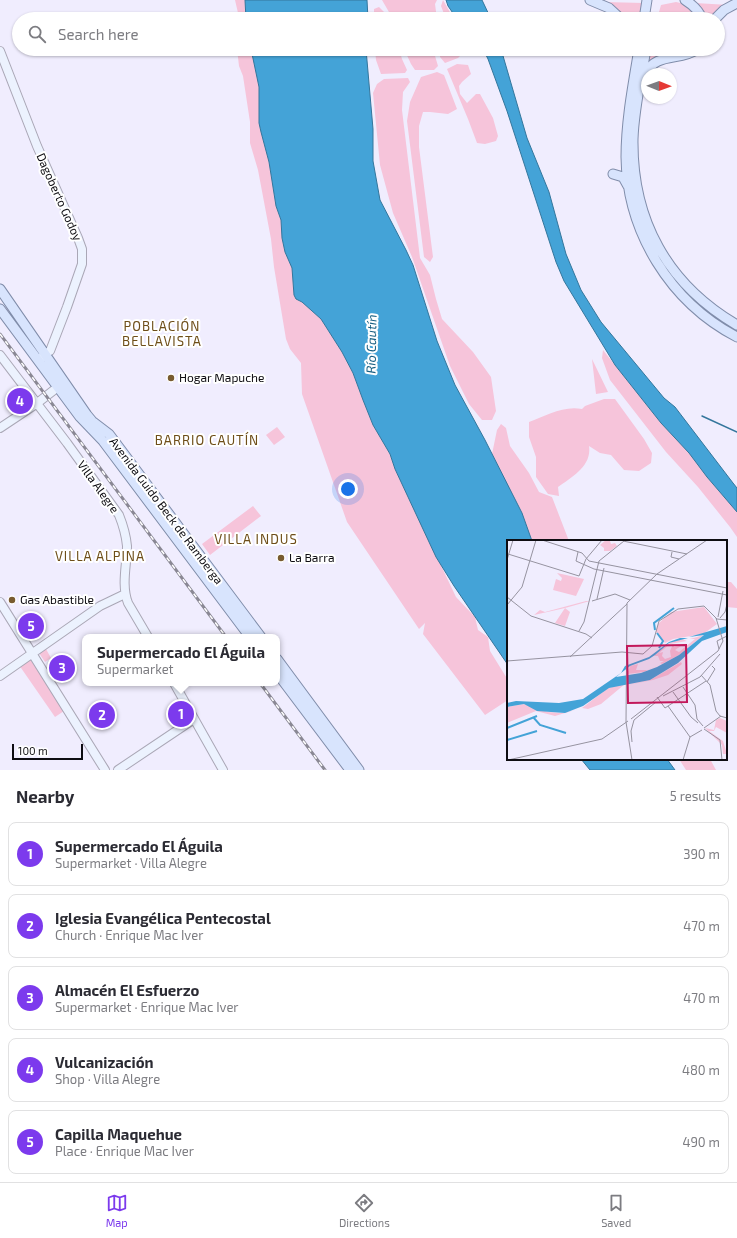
<!DOCTYPE html>
<html lang="en">
<head>
<meta charset="utf-8">
<style>
  :root { --surface:#fff; --page:#f7f7f7; --text:#2b2b33; --muted:#7c7c81; --line:#e1e1e2; --accent:#7c3aed }
  body { margin:0; font-family:"Exo 2",sans-serif; background:var(--page); color:var(--text) }
  .compass { position:absolute; left:641px; top:68px; width:36px; height:36px; border-radius:50%; background:var(--surface); box-shadow:0 1px 3px #0004; rotate:91deg }
  .scale { position:absolute; left:12px; bottom:10px; width:71px; box-sizing:border-box; padding-left:4px; border:2px solid #0e0d12; border-top:0; font-size:11px; line-height:14px; white-space:nowrap; color:#0e0d12; -webkit-text-stroke:3px #fff; paint-order:stroke }
  .you { position:absolute; left:348px; top:489px; width:14px; height:14px; margin:-10px; border:3px solid #fff; border-radius:50%; background:#1a73e8; box-shadow:0 0 0 6px #1a73e833 }
  .badge { display:grid; place-items:center; width:26px; height:26px; border-radius:50%; background:var(--accent); color:#fff; font-size:13px; font-weight:700 }
  .pin { position:absolute; translate:-50% -50%; border:2px solid #fff; box-shadow:0 1px 4px #0006 }
  .popup { position:absolute; left:82px; top:634px; width:198px; height:52px; box-sizing:border-box; display:grid; place-content:center; border-radius:8px; background:var(--surface); filter:drop-shadow(0 1px 3px #0005); font-size:13px; white-space:nowrap; color:var(--muted) }
  .popup b { font-size:15px; color:var(--text) }
  .popup::after { content:''; position:absolute; left:50%; top:100%; margin-left:-8px; border:8px solid transparent; border-top-color:var(--surface) }
  .list { margin:0; padding:0; list-style:none }
  h2 { display:flex; justify-content:space-between; align-items:center; height:52px; margin:0; padding:0 16px; font-size:17px }
  h2 small { font-size:13px; font-weight:400; color:var(--muted) }
  .list li { display:grid; grid-template-columns:26px 1fr auto; gap:12px; align-items:center; box-sizing:border-box; height:64px; margin:0 8px 8px; padding:0 8px; border:1px solid var(--line); border-radius:8px }
  .list b { display:block; font-size:15px; white-space:nowrap }
  .list p { margin:0; font-size:13px; white-space:nowrap; color:var(--muted) }
  .list em { font-size:13px; font-style:normal; color:var(--muted) }
  .icon { flex:none; width:22px; height:22px; fill:none; stroke:currentColor; stroke-width:2; stroke-linecap:round; stroke-linejoin:round }
  .map { position:relative; flex:none; width:737px; height:770px; overflow:hidden }
  .search { position:absolute; background:var(--surface); box-shadow:0 1px 3px #0004; left:12px; right:12px; top:12px; height:44px; display:flex; align-items:center; gap:10px; box-sizing:border-box; padding:0 14px; border-radius:22px; color:var(--muted); font-size:15px }
  .sheet { height:412px; background:var(--surface) }
  nav { display:flex; justify-content:space-around; align-items:center; box-sizing:border-box; height:56px; border-top:1px solid var(--line); background:var(--surface); font-size:11px; color:var(--muted) }
  nav a { display:grid; justify-items:center; gap:2px }
  nav .on { color:var(--accent) }
  .map>svg:first-child { display:block }
  .green { fill:#f6c4da }
  .water { fill:#44a3d7; stroke:#34769c }
  .lines { fill:none; stroke-linecap:round; stroke-linejoin:round }
  .stream { stroke:#34769c; stroke-width:1.5 }
  .secondary-casing { stroke:#aaa7b6; stroke-width:10 }
  .primary-casing { stroke:#808daa; stroke-width:11 }
  .secondary { stroke:#ecf2fe; stroke-width:8 }
  .primary { stroke:#d8e4fd; stroke-width:9 }
  .rail-casing { stroke:#8a8894; stroke-width:3 }
  .rail { stroke:#fff; stroke-width:1.5; stroke-dasharray:4.5; stroke-linecap:butt }
  .poi-dot { fill:#785b2f; stroke:#fff; stroke-width:1.5 }
  .labels { text-anchor:middle; stroke-width:4; stroke-linejoin:round; paint-order:stroke }
  .street-label { font-size:12px; fill:#0e0d12; stroke:#fff }
  .poi-label { font-size:12px; fill:#0e0d12; stroke:#fff; text-anchor:start }
  .neighbourhood-label { font-size:13px; letter-spacing:1px; fill:#6e4e19; stroke:#fff }
  .water-label { font-size:13px; font-style:italic; fill:#185f82; stroke:#fff }
  .inset-river { fill:none; stroke:#44a3d7; stroke-width:2 }
  .inset-road { fill:none; stroke:#9693a0; stroke-width:1 }
  .view { fill:#c2185b; fill-opacity:0.15; stroke:#c2185b; stroke-width:2 }
  .inset-edge { fill:none; stroke:#0e0d12; stroke-width:2 }
</style>
</head>
<body>
<div class="map">
<svg width="737" height="770" viewBox="0 0 737 770">
  <rect width="100%" height="100%" fill="#f0edfe"/>
  <path class="green" d="M235,0H245L246,19H235V16L238,13Z
    M382,0H437L435,4L437,19H393Z
    M443,0L451,14L456,19H446L441,6Z
    M604,2L644,3L642,19H625Z
    M676,2L689,5L700,19H657L661,5Z
    M695,3L729,5L714,19H704Z
    M379,7L387,15L389,19H374V9Z
    M237,49H251L253,54L260,92L259,107L261,132L269,162L276,206L281,220L282,238L285,252L292,268L294,295L296,299L302,302L321,319L342,352L353,373L363,400L373,425L390,454L395,469L456,597L475,617L478,630L488,637L490,651L508,680V700L485,715L423,634L425,623L419,629L347,522L302,394L301,363L290,349L286,339L274,267L271,239L258,170L250,143V122L243,76L239,66Z
    M375,49H399L402,59L407,70L405,73L381,74L376,60Z
    M404,49H433L438,66L434,70H415L411,64Z
    M440,49H457L461,55L458,58L445,63L440,57Z
    M650,49H664L666,51L677,53L647,67Z
    M457,64L468,65L471,74L462,82L459,86L460,94L467,103L476,94H480L493,118L498,136L496,141L485,144L477,143L468,119L447,69Z
    M437,72L444,75L457,109L448,114L430,112H423L419,126V147L433,257L430,262L424,257L407,121L410,102L421,77Z
    M408,78L410,82L403,92L402,110L420,258L430,275L436,299L442,319L473,352L491,377L496,411L492,420H482L469,404L450,366L412,257L393,213L380,165L373,93L377,84L384,79Z
    M8,307L27,336L41,354L39,355L6,308Z
    M603,350L661,423L689,453L707,477L737,512V537L730,527L698,487L666,452L610,380L602,358Z
    M592,359L608,392L596,394Z
    M604,399H615L644,439L652,453L651,463L639,471L624,470L611,455L600,453L589,446C592,466 572,477 558,487L559,496L548,494L536,477V457L529,437V422C545,416 564,405 582,409L585,406Z
    M501,424L506,428L510,446L529,473L539,492L552,497L569,541H532L522,513L492,454L497,430Z
    M277,427L285,437L274,445L266,435Z
    M253,506L261,516L210,555L202,544Z
    M726,582H731L737,589V608L726,607Z
    M46,649L51,658L45,662L39,653Z
    M30,659L64,711L55,717L19,665Z
    M679,759H710L716,770H686Z"/>
  <path class="water" d="M245,0H367L368,19H246Z
    M446,0H482L491,19H457L448,6Z
    M251,49H366L373,129V161L380,200L406,250L413,265L437,341L455,385L485,440L522,513L532,541H508V665L454,586L436,557L395,469L390,454L373,425L363,400L353,373L342,352L321,319L302,302L296,299L294,295L292,268L285,252L282,238L281,220L276,206L269,162L261,132L259,123V87Z
    M483,49H501L527,138L549,192L566,254L581,290L601,322L664,398L675,407L733,483L737,488V512L707,477L689,453L661,423L615,365L564,281L556,262L507,111L488,59Z
    M581,759H667L675,770H590Z"/>
  <g class="lines">
    <path class="stream" d="M702,416L737,432"/>
    <g class="secondary-casing">
      <path id="secondary" d="M0,51L37,146L78,238L82,249V264L67,307L50,351L44,354L41,359
        M0,355L67,443L119,515C123,525 126,535 127,546C127,564 121,585 128,603L148,637
        M0,428L36,404L63,383
        M0,602L105,770
        M0,676L100,606L125,594
        M174,683L223,770
        M118,770L194,719"/>
    </g>
    <g class="primary-casing">
      <path id="primary" d="M590,0L609,8L621,19
        M685,0C693,5 699,10 702,19
        M644,19L647,0
        M715,19L724,10L737,3
        M639,49C633,85 626,121 626,157C627,232 670,302 737,337
        M646,49C641,79 634,109 633,139C632,220 667,284 737,325
        M673,49H682
        M644,75C657,51 679,62 698,49
        M613,174L623,177L628,186
        M0,289L87,415L92,421L109,434L261,637
        M0,309L80,417L103,441L250,637
        M277,659L359,770
        M277,673L350,770"/>
    </g>
    <use href="#secondary" class="secondary"/>
    <use href="#primary" class="primary"/>
    <g class="rail-casing">
      <path id="rail" d="M0,334L226,637
        M260,683L325,770"/>
    </g>
    <use href="#rail" class="rail"/>
  </g>
  <g class="poi-dot">
    <circle cx="171" cy="378" r="4"/>
    <circle cx="281" cy="558" r="4"/>
    <circle cx="12" cy="600" r="4"/>
  </g>
  <g class="labels">
    <g class="street-label">
      <text transform="translate(59 197) rotate(66)" y="4">Dagoberto Godoy</text>
      <text transform="translate(98 487) rotate(54)" y="4">Villa Alegre</text>
      <text transform="translate(166 511) rotate(53)" y="4">Avenida Guido Beck de Ramberga</text>
    </g>
    <g class="poi-label">
      <text x="179" y="382">Hogar Mapuche</text>
      <text x="289" y="562">La Barra</text>
      <text x="20" y="604">Gas Abastible</text>
    </g>
    <g class="neighbourhood-label">
      <text x="162" y="331">POBLACIÓN<tspan x="162" dy="15">BELLAVISTA</tspan></text>
      <text x="207" y="445">BARRIO CAUTÍN</text>
      <text x="256" y="544">VILLA INDUS</text>
      <text x="100" y="561">VILLA ALPINA</text>
    </g>
    <g class="water-label">
      <text transform="translate(371 344) rotate(-89)" y="5">Río Cautín</text>
    </g>
  </g>
  <g transform="translate(507 540)">
    <rect width="220" height="220" fill="#f0edfe"/>
    <path d="M99,0L103,1L104,4L108,3L110,6L103,11H97V8L93,5ZM50,33L77,39L69,56L46,50L49,39L54,41L55,38ZM79,61H83L58,68L63,72L58,86L48,83L58,68L27,75L33,70L38,72ZM197,67L210,84L196,94L166,99L158,103L149,92L151,84L164,72ZM197,95L172,115L155,124L153,123L157,121H153L151,116H147L159,105L167,101L175,99L180,101L163,104L152,113L156,112L155,116L158,119L164,117L163,111L166,104L167,107L174,106L168,110L172,112L188,99H183ZM174,122L175,124L161,135L146,140L120,145L143,140ZM131,124L129,130H141L152,124L137,132L120,134L123,126ZM118,144L94,164L81,169L75,168L101,148ZM17,164L41,172L55,173L68,170L48,176L29,171L0,183V167ZM213,178L220,181V193L209,187L207,191H202L216,201L220,214L216,216L220,214H216L215,205L198,188L207,190L209,180Z" fill="#f6c4da"/>
    <path d="M220,86V92L195,101L171,123L143,140L102,148L76,166L58,173L30,171L17,164L0,167V163L9,161L52,163L76,159L114,133L118,126L142,117L162,102L173,98H181L162,103L148,115L142,119L123,126L109,137L134,133L150,127L172,115L197,95L182,97Z" fill="#44a3d7"/>
    <path class="inset-river" d="M148,90L147,83L167,68M150,93L156,101L152,108M26,177L33,185L59,193M0,188L30,176M0,200L30,191"/>
    <path class="inset-road" d="M35,0L75,13L82,21L220,48M116,1L180,14M71,12L69,21L87,29L220,55M165,12L164,17L172,19M1,14L72,36L79,19L95,0M0,20L6,0M0,57L24,76L79,94L85,98M90,59L97,28M85,61L108,54L123,60M0,65L15,47L29,0M211,77L216,51M213,78L218,72L220,64M72,91L77,82L92,21L117,1M212,109L210,101L220,96M63,117L120,64M0,121L115,112L136,114L145,106L152,81L171,69L197,66L210,79L220,80M194,135L203,145L209,171L213,176L220,178M200,142L208,129L205,126M176,147L188,165L190,179L196,186M166,152L184,177L191,183M156,156L193,137L213,114M150,157L158,168L199,141M161,166L183,197M124,179L211,111L216,101L209,78M197,188L214,176M197,189L213,200L215,220M183,197L195,190M125,202L124,191L127,180L149,162M1,220L95,199L121,181M125,220L119,182L120,63L150,34L200,0M176,220L183,197"/>
    <path class="view" d="M179,105L180,162L121,163L120,106Z"/>
    <rect width="220" height="220" class="inset-edge"/>
  </g>
</svg>
<svg class="compass" viewBox="-18 -18 36 36"><path d="M0-13l5 13h-10z" fill="#e53935"/><path d="M0 13l5-13h-10z" fill="#7c7c81"/></svg>
<div class="scale">100 m</div>
<div class="you"></div>
<div class="pin badge" style="left:181px;top:714px">1</div>
<div class="popup"><b>Supermercado El Águila</b>Supermarket</div>
<div class="pin badge" style="left:102px;top:715px">2</div>
<div class="pin badge" style="left:62px;top:668px">3</div>
<div class="pin badge" style="left:20px;top:401px">4</div>
<div class="pin badge" style="left:31px;top:626px">5</div>
<div class="search"><svg class="icon" aria-label="search" viewBox="0 0 24 24"><circle cx="10" cy="10" r="6"/><path d="M15 15l6 6"/></svg>Search here</div>
</div>
<section class="sheet">
<h2>Nearby<small>5 results</small></h2>
<ul class="list">
<li><span class="badge">1</span><div><b>Supermercado El Águila</b><p>Supermarket · Villa Alegre</p></div><em>390 m</em></li>
<li><span class="badge">2</span><div><b>Iglesia Evangélica Pentecostal</b><p>Church · Enrique Mac Iver</p></div><em>470 m</em></li>
<li><span class="badge">3</span><div><b>Almacén El Esfuerzo</b><p>Supermarket · Enrique Mac Iver</p></div><em>470 m</em></li>
<li><span class="badge">4</span><div><b>Vulcanización</b><p>Shop · Villa Alegre</p></div><em>480 m</em></li>
<li><span class="badge">5</span><div><b>Capilla Maquehue</b><p>Place · Enrique Mac Iver</p></div><em>490 m</em></li>
</ul>
</section>
<nav>
<a class="on"><svg class="icon" aria-label="map" viewBox="0 0 24 24"><path d="M3 6l6-2 6 2 6-2v14l-6 2-6-2-6 2zM9 4v14M15 6v14"/></svg>Map</a>
<a><svg class="icon" aria-label="directions" viewBox="0 0 24 24"><path d="M12 3l9 9-9 9-9-9zM9 14v-3h6M13 9l2 2-2 2"/></svg>Directions</a>
<a><svg class="icon" aria-label="saved" viewBox="0 0 24 24"><path d="M7 4h10v16l-5-4-5 4z"/></svg>Saved</a>
</nav>
</body>
</html>
